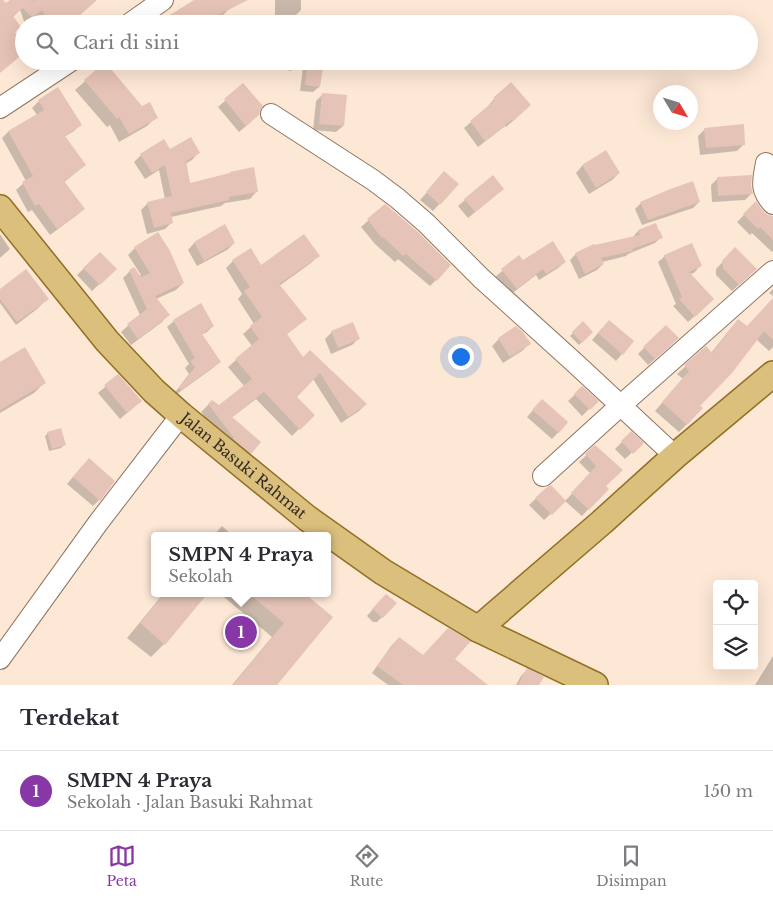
<!DOCTYPE html>
<html lang="id">
<head>
<meta charset="utf-8">
<style>
  :root { --surface:#fff; --page:#f2f2f3; --text:#2b2b33; --muted:#7c7c81; --line:#e1e1e2; --accent:#8837a6 }
  body { margin:0; font-family:"Libre Baskerville",serif; background:var(--page); color:var(--text) }
  .controls { position:absolute; right:15px; bottom:15px; display:grid; overflow:hidden; border-radius:5px; box-shadow:0 5px 20px #0002 }
  .controls button { width:45px; height:45px; display:grid; place-items:center; padding:0; border:0; border-bottom:1px solid var(--line); background:var(--surface); color:var(--text); font:25px sans-serif }
  .compass { position:absolute; left:653px; top:85px; width:45px; height:45px; border-radius:50%; background:var(--surface); box-shadow:0 5px 20px #0002; rotate:128deg }
  .you { position:absolute; left:460px; top:356px; width:18px; height:18px; margin:-12px; border:4px solid #fff; border-radius:50%; background:#1a73e8; box-shadow:0 0 0 8px #1a73e833 }
  .badge { display:grid; place-items:center; width:32px; height:32px; border-radius:50%; background:var(--accent); color:#fff; font-size:16px; font-weight:700 }
  .pin { position:absolute; translate:-50% -50%; border:2px solid #fff; box-shadow:0 1px 5px #0006 }
  .popup { position:absolute; left:151px; top:532px; width:180px; height:65px; box-sizing:border-box; display:grid; place-content:center; border-radius:5px; background:var(--surface); filter:drop-shadow(0 1px 4px #0005); font-size:16px; white-space:nowrap; color:var(--muted) }
  .popup b { font-size:19px; color:var(--text) }
  .popup::after { content:''; position:absolute; left:50%; top:100%; margin-left:-10px; border:10px solid transparent; border-top-color:var(--surface) }
  .list { margin:0; padding:0; list-style:none }
  h2 { display:flex; justify-content:space-between; align-items:center; height:65px; margin:0; padding:0 20px; font-size:21px }
  h2 small { font-size:16px; font-weight:400; color:var(--muted) }
  .list li { display:grid; grid-template-columns:32px 1fr auto; gap:15px; align-items:center; box-sizing:border-box; height:80px; padding:0 20px; border-top:1px solid var(--line) }
  .list b { display:block; font-size:19px; white-space:nowrap }
  .list p { margin:0; font-size:16px; white-space:nowrap; color:var(--muted) }
  .list em { font-size:16px; font-style:normal; color:var(--muted) }
  .icon { flex:none; width:28px; height:28px; fill:none; stroke:currentColor; stroke-width:2; stroke-linecap:round; stroke-linejoin:round }
  .map { position:relative; flex:none; width:773px; height:685px; overflow:hidden }
  .search { position:absolute; background:var(--surface); box-shadow:0 5px 20px #0002; left:15px; right:15px; top:15px; height:55px; display:flex; align-items:center; gap:12px; box-sizing:border-box; padding:0 18px; border-radius:28px; color:var(--muted); font-size:19px }
  .sheet { height:145px; background:var(--surface) }
  nav { display:flex; justify-content:space-around; align-items:center; box-sizing:border-box; height:70px; border-top:1px solid var(--line); background:var(--surface); font-size:14px; color:var(--muted) }
  nav a { display:grid; justify-items:center; gap:2px }
  nav .on { color:var(--accent) }
  .map>svg:first-child { display:block }
  .shadow { fill:#0003 }
  .building { fill:#e5c3b6 }
  .lines { fill:none; stroke-linecap:round; stroke-linejoin:round }
  .minor-casing { stroke:#8e7661; stroke-width:22 }
  .major-casing { stroke:#916f23; stroke-width:28 }
  .minor { stroke:#fff; stroke-width:20 }
  .major { stroke:#dbbf7c; stroke-width:25 }
  .labels { text-anchor:middle; stroke-width:4; stroke-linejoin:round; paint-order:stroke }
  .street-label { font-size:15px; fill:#342a21; stroke:#fef8f3 }
</style>
</head>
<body>
<div class="map">
<svg width="773" height="685" viewBox="0 0 773 685">
  <rect width="100%" height="100%" fill="#fde7d5"/>
  <path class="shadow" d="M12,0H96L69,24H39L35,16L25,24L20,10L13,17V33L0,72V9Z
    M196,0H226L230,8L223,15L207,24H164V23L171,16Z
    M275,0H301V10L295,16L275,17Z
    M286,61H322L319,87L313,92L300,91L303,67L289,71Z
    M105,64L142,108L156,117L147,126L119,142L110,125L107,127L75,90Z
    M243,85L251,122L239,132L218,107Z
    M323,94L343,126L336,132L313,130L316,101Z
    M494,99L523,112L506,127L505,126L478,147L464,128L489,107L488,106Z
    M39,101L81,124L74,131L64,137L85,165L78,171L64,182L83,209L77,215L50,235L32,210L28,212L16,190L26,181L2,138L8,132L37,115L32,108Z
    M705,129L744,144L737,151L700,155L698,136Z
    M163,141L170,151L198,153L192,160L185,164L189,185L256,192L250,199L225,203L221,206L171,217L172,222L165,229L147,234L141,210L148,203L165,199L159,170L145,179L134,162L141,155Z
    M605,152L619,173L612,180L589,194L576,173L582,166Z
    M718,178L750,185L752,193L745,200L712,202L711,185Z
    M438,180L457,184L433,211L420,200Z
    M496,195L468,218L458,206L465,200Z
    M699,202L693,208L642,225L635,209L641,203Z
    M756,203L763,213L769,217L773,216V251L772,252L752,233L750,235L737,222Z
    M385,206L436,280L430,286L398,259L395,262L375,244L361,227Z
    M655,225L661,237L655,243L628,254L626,256L602,262L603,264L597,270L579,279L570,260L576,254L594,247L633,237L638,231Z
    M158,233L183,283L176,290L156,299L168,315L162,322L131,345L121,332L140,315L123,278L130,271L139,276L141,275L128,255L135,248Z
    M0,234L10,249L0,258Z
    M194,243H234L227,250L197,266L188,250Z
    M735,249L749,276L732,291L716,275V269Z
    M100,253L115,269L92,291L77,275Z
    M318,256L311,263L279,286L305,319L286,335L303,359L366,404L359,411L341,423L313,379L296,397L313,415L292,436L256,399L231,418L250,453L243,460L227,446L201,412L212,401L218,407L245,387L228,367L252,346L243,334L254,324L238,299L242,294L226,268L233,261L261,266Z
    M665,256L700,266L694,273L690,274L706,306L688,322L673,306L676,304L658,262Z
    M519,257L523,261L565,262L558,268L539,280L536,275L510,295L495,277Z
    M773,289V296L769,293Z
    M0,292L47,299L37,309L16,325L0,303Z
    M773,299V347L769,351L756,339L698,406L687,424L679,432L655,411L683,379L677,374L706,348L711,353L731,328L738,321L747,327Z
    M201,305L213,326L207,332L201,335L219,362L213,368L174,396L173,395L189,374L185,368L189,364L167,327L174,321Z
    M583,323L592,332L579,345L570,336Z
    M666,326L671,345L648,365L638,354Z
    M516,328L529,344L522,351L503,363L492,346L499,339Z
    M602,328L622,354L616,361L592,340Z
    M332,332L359,338L352,345L331,354L325,339Z
    M0,363L44,383L34,393L0,413Z
    M118,376L134,407L120,419L98,393Z
    M582,388L597,401L582,416L568,401Z
    M535,408L567,423L552,439L527,417Z
    M48,433L64,445L61,448L49,451L45,436Z
    M631,433L642,443L625,459L615,449Z
    M595,447L604,486L607,489L582,516L565,501L591,474L579,462Z
    M82,466L99,500L93,506L67,484Z
    M546,489L565,501L544,520L529,505Z
    M222,526L233,536H213Z
    M164,593H207L164,644L151,657L127,638Z
    M219,593H302L276,685H232L272,637Z
    M379,602L384,615L377,622H373L367,616Z
    M399,638L423,656L453,659L486,685H388L372,673L392,645Z
    M773,656V685H755Z
    M527,670L538,685H516L521,676Z"/>
  <path class="building" d="M0,0H3L6,3L10,0H35L26,6L36,0H97L70,24H50L42,10L32,18L23,8L13,16L21,27L15,32L24,44V53L0,73Z
    M194,0H248L220,14L205,24H175L170,15Z
    M308,61H324L320,87L305,85Z
    M105,62L142,106L150,102L158,118L129,134L119,117L117,119L84,80Z
    M511,82L531,105L513,121L512,120L485,141L470,121L495,100L493,98Z
    M243,83L263,106L261,108L259,115L246,126L224,99Z
    M58,87L82,125L65,136L86,165L64,181L85,209L57,229L39,204L35,206L22,182L33,176L8,131L44,110L38,100Z
    M322,93L347,95L344,126L319,124Z
    M744,124L745,145L706,148L704,128Z
    M191,137L200,153L186,161L190,183L230,173V172L254,167L258,192L229,197V200L171,213L173,223L154,228L147,202L172,196L165,165L152,173L140,154L164,139L170,149Z
    M606,150L620,173L596,188L582,165Z
    M444,171L459,184L440,205L426,192Z
    M493,175L504,189L475,212L464,199Z
    M752,175L751,185L753,194L718,196L717,177Z
    M693,181L700,202L648,220L640,202L668,190Z
    M756,201L764,212L768,215L773,216V240L760,227L758,229L743,214Z
    M385,204L418,232L451,265L437,281L406,254L403,256L383,237L382,238L367,219Z
    M656,223L659,231H660L663,238L632,249L633,251L601,258L604,264L585,274L575,253L594,244L595,245L640,235L638,230Z
    M225,224L235,243L204,261L194,242Z
    M158,232L170,251L184,283L155,296L170,315L138,339L127,324L147,309L129,270L134,267L141,277L150,273L134,247Z
    M304,234L320,256L279,284L307,319L287,334L303,357L310,350L367,404L348,417L320,373L297,397L315,415L300,430L264,392L232,417L261,442L251,454L233,439L234,438L208,404L212,400L219,405L252,379L235,359L259,339L250,326L262,317L244,291L250,287L232,260L251,248L261,265Z
    M553,241L566,262L546,274L543,269L517,289L501,269L519,255L523,260Z
    M692,243L702,266L689,272L714,299L695,317L679,299L682,297L664,255Z
    M735,247L757,269L739,285L723,268L722,261Z
    M100,252L117,269L100,285L83,268Z
    M26,269L49,299L17,322L0,299V289Z
    M773,298V340L764,331L732,373L700,406L703,408L687,425L662,402L689,371L684,365L706,346L712,353L738,319L747,326Z
    M201,303L214,326L202,334L221,362L181,390L179,388L195,367L190,361L195,358L173,320Z
    M609,320L634,341L623,355L598,333Z
    M583,321L593,332L582,343L572,332Z
    M353,322L360,339L338,348L331,331Z
    M666,325L679,338L655,359L643,347Z
    M516,326L523,332L531,344L510,357L498,338Z
    M25,347L46,383L0,410V362Z
    M118,374L142,401L127,413L104,385Z
    M582,386L599,401L590,410L574,394Z
    M542,399L568,422L559,433L532,410Z
    M61,428L66,445L52,449L47,432Z
    M631,431L644,443L633,454L621,441Z
    M595,445L623,470L606,486L609,489L589,510L571,493L596,466L585,454Z
    M89,458L115,481L100,501L73,477Z
    M551,485L566,501L552,515L535,498L546,488Z
    M165,593H208L165,645L140,623Z
    M248,593H304L333,617L277,685H233L284,623Z
    M386,594L397,603L383,618L372,609Z
    M448,628L471,641L455,659L488,685H403L377,666L399,637L423,655Z
    M527,668L544,677L539,685H518Z"/>
  <g class="lines">
    <g class="minor-casing">
      <path id="minor" d="M129,24L163,0
        M0,108L71,61
        M271,114L373,180L397,198L426,223L481,278L576,364L675,456
        M766,163C763,181 759,189 773,204
        M543,476L620,406L773,271
        M0,659L98,523L181,415"/>
    </g>
    <g class="major-casing">
      <g id="major">
        <path id="s1" d="M0,208L107,341L154,391L181,415L307,518L383,572L478,629L595,685"/>
        <path d="M478,629L602,522L675,456L773,374"/>
      </g>
    </g>
    <use href="#minor" class="minor"/>
    <use href="#major" class="major"/>
  </g>
  <g class="labels">
    <g class="street-label">
      <text dy="5" stroke="none"><textPath href="#s1" startOffset="356">Jalan Basuki Rahmat</textPath></text>
    </g>
  </g>
</svg>
<div class="controls">
<button><svg class="icon" aria-label="locate" viewBox="0 0 24 24"><circle cx="12" cy="12" r="6"/><path d="M12 2v4M12 18v4M2 12h4M18 12h4"/></svg></button>
<button><svg class="icon" aria-label="layers" viewBox="0 0 24 24"><path d="M12 4l9 5-9 5-9-5zM3 14l9 5 9-5"/></svg></button>
</div>
<svg class="compass" viewBox="-18 -18 36 36"><path d="M0-13l5 13h-10z" fill="#e53935"/><path d="M0 13l5-13h-10z" fill="#7c7c81"/></svg>
<div class="you"></div>
<div class="pin badge" style="left:241px;top:632px">1</div>
<div class="popup"><b>SMPN 4 Praya</b>Sekolah</div>
<div class="search"><svg class="icon" aria-label="search" viewBox="0 0 24 24"><circle cx="10" cy="10" r="6"/><path d="M15 15l6 6"/></svg>Cari di sini</div>
</div>
<section class="sheet">
<h2>Terdekat<small></small></h2>
<ul class="list">
<li><span class="badge">1</span><div><b>SMPN 4 Praya</b><p>Sekolah · Jalan Basuki Rahmat</p></div><em>150 m</em></li>
</ul>
</section>
<nav>
<a class="on"><svg class="icon" aria-label="map" viewBox="0 0 24 24"><path d="M3 6l6-2 6 2 6-2v14l-6 2-6-2-6 2zM9 4v14M15 6v14"/></svg>Peta</a>
<a><svg class="icon" aria-label="directions" viewBox="0 0 24 24"><path d="M12 3l9 9-9 9-9-9zM9 14v-3h6M13 9l2 2-2 2"/></svg>Rute</a>
<a><svg class="icon" aria-label="saved" viewBox="0 0 24 24"><path d="M7 4h10v16l-5-4-5 4z"/></svg>Disimpan</a>
</nav>
</body>
</html>
